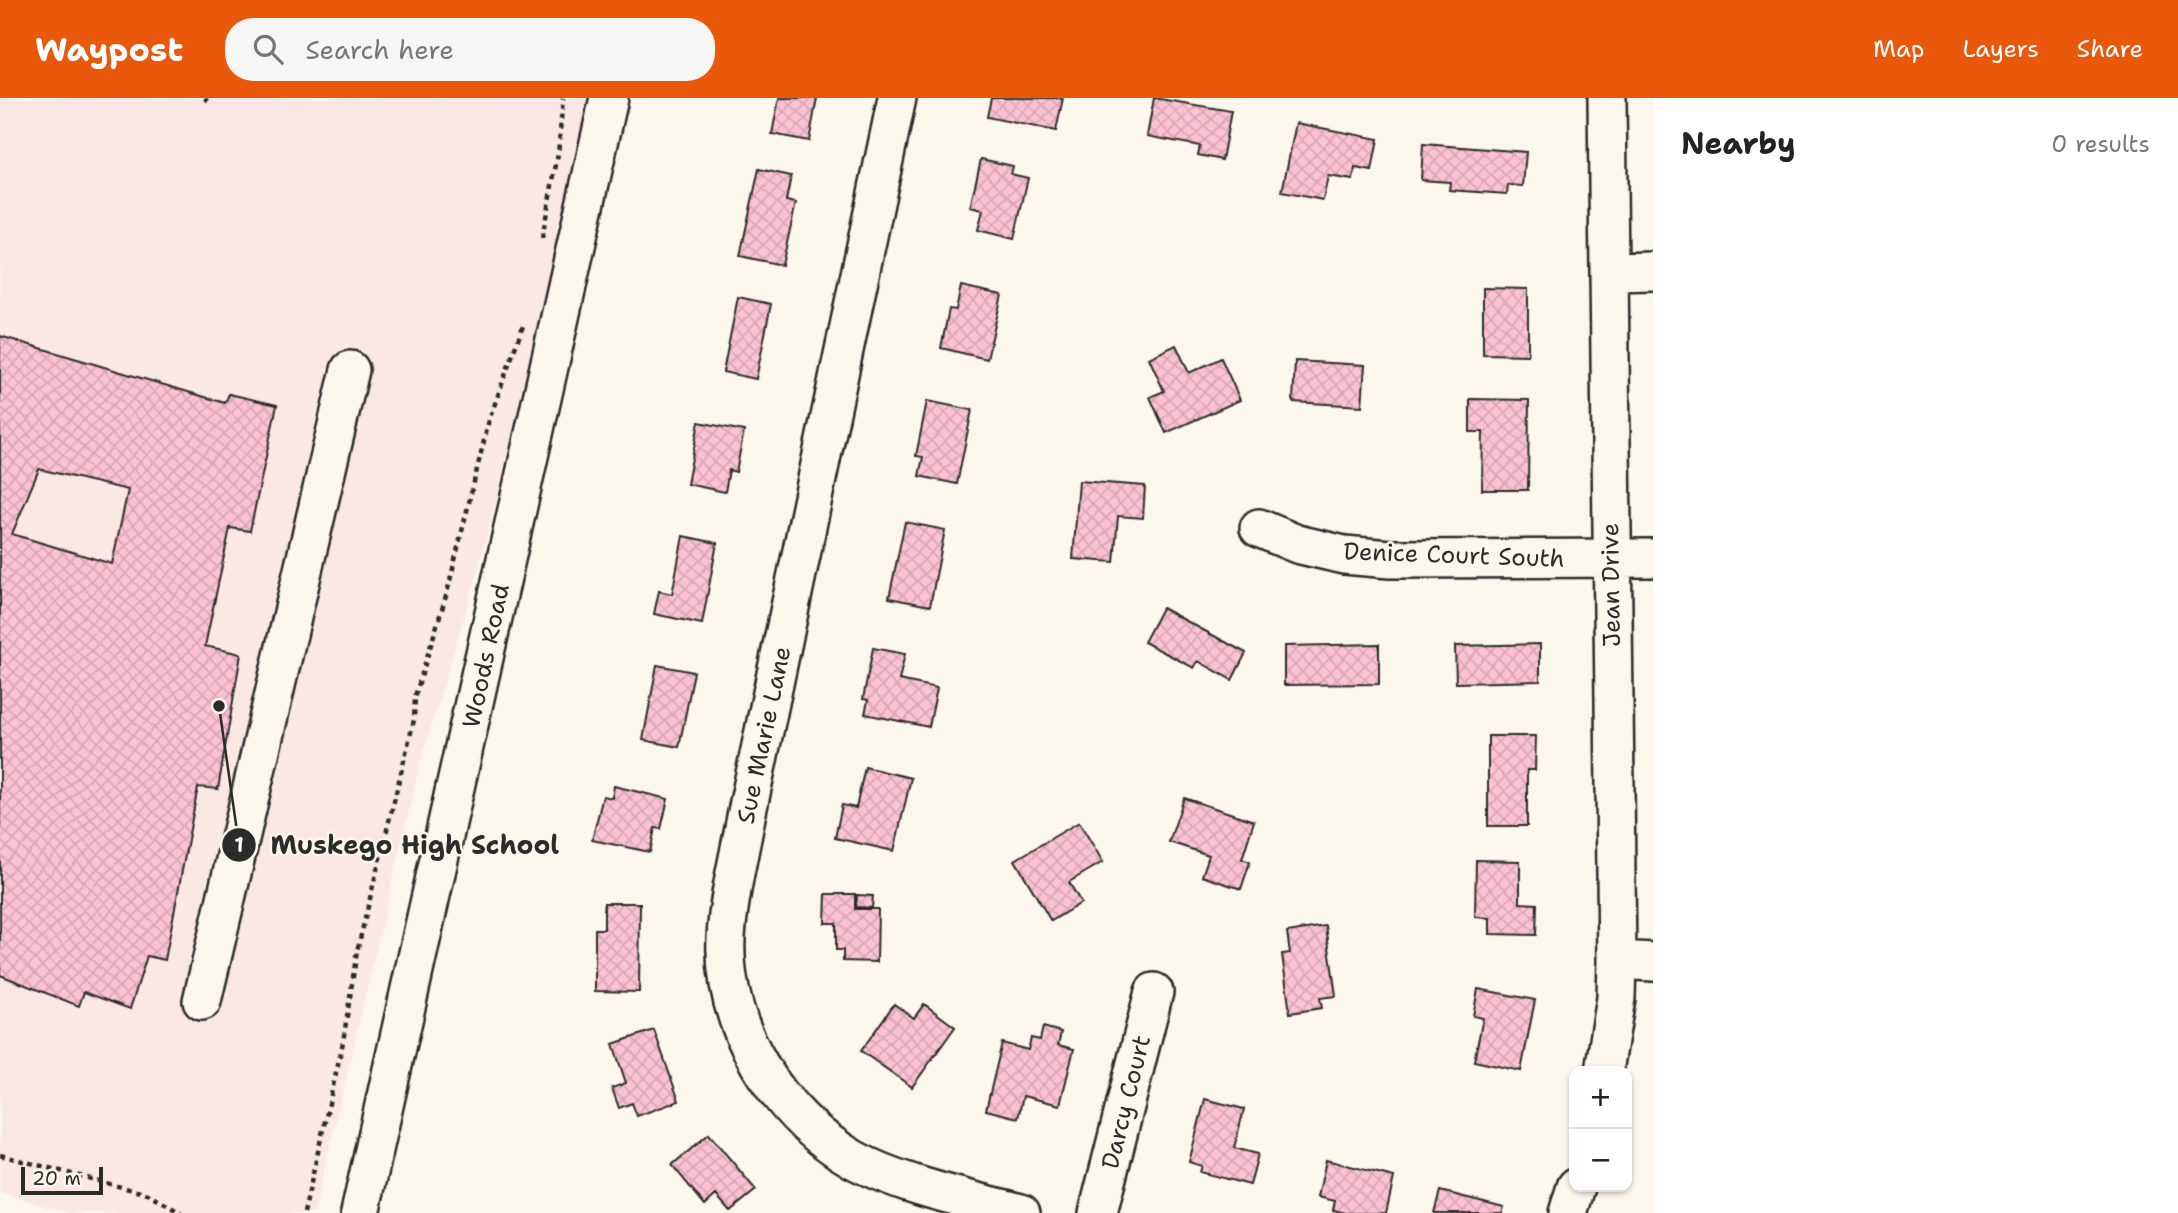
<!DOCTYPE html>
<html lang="en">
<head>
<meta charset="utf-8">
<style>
  :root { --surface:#fff; --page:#f6f6f6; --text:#222; --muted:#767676; --line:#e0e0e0; --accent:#ea580c }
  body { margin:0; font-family:"Shantell Sans",sans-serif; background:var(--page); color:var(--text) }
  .controls { position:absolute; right:21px; bottom:21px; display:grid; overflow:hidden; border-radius:14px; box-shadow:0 2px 5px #0004 }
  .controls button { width:63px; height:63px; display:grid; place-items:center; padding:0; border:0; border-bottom:2px solid var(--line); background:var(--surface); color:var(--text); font:35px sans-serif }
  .scale { position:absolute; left:21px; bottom:18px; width:82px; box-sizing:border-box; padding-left:7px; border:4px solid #2b2b2b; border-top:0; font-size:19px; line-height:24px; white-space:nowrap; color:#2b2b2b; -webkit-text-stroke:5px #fbf7ec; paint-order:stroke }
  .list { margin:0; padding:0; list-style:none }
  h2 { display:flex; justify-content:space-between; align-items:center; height:91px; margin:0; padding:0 28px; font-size:30px }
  h2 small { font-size:23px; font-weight:400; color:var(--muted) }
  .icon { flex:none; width:38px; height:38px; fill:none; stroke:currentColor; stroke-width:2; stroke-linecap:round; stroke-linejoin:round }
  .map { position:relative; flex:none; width:1653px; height:1115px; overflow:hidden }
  header { display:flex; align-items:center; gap:42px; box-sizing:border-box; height:98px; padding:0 35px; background:var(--accent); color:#fff }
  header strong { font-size:33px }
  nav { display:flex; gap:38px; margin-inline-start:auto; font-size:24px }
  .search { width:490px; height:63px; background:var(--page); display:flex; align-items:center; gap:18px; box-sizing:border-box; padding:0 24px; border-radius:28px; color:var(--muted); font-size:26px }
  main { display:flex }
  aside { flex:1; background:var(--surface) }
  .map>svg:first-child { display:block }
  .built { fill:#fbe7e4 }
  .building { fill:url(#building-cross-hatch); stroke:#2b2b2b; stroke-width:2; fill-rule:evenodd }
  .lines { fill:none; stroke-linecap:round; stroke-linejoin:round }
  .minor-casing { stroke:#2b2b2b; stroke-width:42 }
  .path { stroke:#2b2b2b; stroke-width:4.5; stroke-dasharray:5 5; stroke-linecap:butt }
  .minor { stroke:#fbf7ec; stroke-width:37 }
  .labels { text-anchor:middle; stroke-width:5; stroke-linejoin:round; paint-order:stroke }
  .street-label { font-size:24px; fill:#2b2b2b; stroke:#fbf7ec }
  .leader { fill:none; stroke:#2b2b2b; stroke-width:2.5 }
  .callout-dot { fill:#2b2b2b; stroke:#fbf7ec; stroke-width:2.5 }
  .mark-label { font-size:21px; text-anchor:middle; font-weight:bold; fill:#fff }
  .callout-label { font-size:26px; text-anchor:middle; font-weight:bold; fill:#2b2b2b; stroke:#fbf7ec; stroke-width:5; stroke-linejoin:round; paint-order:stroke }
</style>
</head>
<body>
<header>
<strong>Waypost</strong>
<div class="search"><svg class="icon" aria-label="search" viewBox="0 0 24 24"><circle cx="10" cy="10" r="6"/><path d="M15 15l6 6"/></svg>Search here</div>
<nav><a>Map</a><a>Layers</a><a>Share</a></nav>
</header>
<main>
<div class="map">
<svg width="1653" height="1115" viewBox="0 0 1653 1115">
  <defs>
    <pattern id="building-cross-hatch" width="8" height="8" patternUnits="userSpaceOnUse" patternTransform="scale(1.75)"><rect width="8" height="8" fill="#fcc2d3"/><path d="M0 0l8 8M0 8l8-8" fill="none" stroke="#d8a7b5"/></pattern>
  </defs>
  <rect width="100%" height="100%" fill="#fbf7ec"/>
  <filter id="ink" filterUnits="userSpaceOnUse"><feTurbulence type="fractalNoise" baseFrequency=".0143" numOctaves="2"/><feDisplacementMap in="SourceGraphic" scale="14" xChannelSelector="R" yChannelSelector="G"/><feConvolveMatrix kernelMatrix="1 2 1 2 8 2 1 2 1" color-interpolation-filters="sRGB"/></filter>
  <g filter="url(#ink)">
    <path class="built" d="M0,0H594L539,259L529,273L476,479L420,665L314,1115H70L0,1095Z"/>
    <path class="building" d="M779,0H817L809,43L772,36Z
      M991,0H1063L1056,33L987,19Z
      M1154,0L1231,13L1222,62L1198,57L1200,48L1147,38Z
      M1296,25L1378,41L1372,73L1355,70L1353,82L1328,78L1323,102L1282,94Z
      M1423,46L1526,54L1523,88L1508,87L1507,96L1449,92L1450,84L1421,82Z
      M981,61L1013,68L1011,76L1028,80L1014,141L978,132L983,112L970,109Z
      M759,71L791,78L786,103L796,105L782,167L740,158Z
      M961,188L1002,197L987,261L941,250L949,211L956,212Z
      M1483,190L1528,191V257L1483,256Z
      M738,199L771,206L756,281L723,274Z
      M0,238L225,305L229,296L277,307L250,433L230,430L205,548L241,556L218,691L198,689L165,862L147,858L130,911L84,894L79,908L0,877ZM39,371L128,392L112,466L12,436Z
      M1176,247L1189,275L1221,260L1240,302L1166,335L1150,299L1164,293L1149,260Z
      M1295,263L1365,267L1362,308L1293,304Z
      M1470,301L1529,302L1528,392H1482L1483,334H1470Z
      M927,303L972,312L957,386L919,378L923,359L916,358Z
      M699,324L744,333L736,374L729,372L725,394L687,386Z
      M1079,383L1145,388L1143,420L1118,418L1114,464L1073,461Z
      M905,424L945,432L930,508L889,500Z
      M683,438L717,445L702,526L654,516L659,493L672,496Z
      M1162,510L1246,555L1232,582L1198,563L1194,570L1144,544Z
      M1379,546V586L1284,587V548Z
      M1540,546V583L1456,585L1455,548Z
      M873,550L905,556L899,582L937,590L929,629L865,616L868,602L863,601Z
      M657,567L694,574L679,649L643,642Z
      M1488,638H1536L1535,672H1527V728H1488Z
      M865,669L911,680L894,753L835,740L842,707L856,710Z
      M614,688L668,701L661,731L655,730L650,754L592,742L603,698L612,700Z
      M1184,700L1254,723L1242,761L1250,764L1241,791L1202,778L1209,757L1169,744Z
      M1079,724L1103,764L1069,784L1081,805L1051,823L1015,762Z
      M1476,762L1520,763V805L1537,806L1536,837L1490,836V820L1475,819Z
      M826,796H855V811H878L877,864L843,863V852H836V825H825Z
      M857,797L873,798L872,810L856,809Z
      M604,805H640L639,894L595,893V831H604Z
      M1326,828L1336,898L1320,900L1322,910L1290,915L1282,856L1290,855L1287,834Z
      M1478,891L1535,902L1521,973L1474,963L1483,920L1473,918Z
      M894,906L914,920L924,906L955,929L912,989L861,953Z
      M1043,929L1061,934L1058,947L1074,951L1060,1007L1023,998L1018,1020L986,1012L1002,945L1028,952L1031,940L1040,942Z
      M654,932L679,1003L637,1018L632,1005L619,1010L612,990L626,985L613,946Z
      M1205,1001L1244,1011L1234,1050L1258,1056L1250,1087L1200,1074L1202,1068L1189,1064Z
      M709,1036L756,1092L730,1113L716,1097L705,1107L672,1067Z
      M1326,1062L1394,1079L1386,1115H1346L1333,1112L1335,1103L1318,1099Z
      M1440,1093L1504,1109L1502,1115H1434Z"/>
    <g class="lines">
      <g class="minor-casing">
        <path id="minor" d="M897,0L746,719C739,759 728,800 726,840C722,929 778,1017 853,1061C898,1086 970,1102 1021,1115
          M1610,174L1653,173
          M1259,430L1297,446L1344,457L1390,461L1653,460
          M1617,862L1653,864
          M202,903L350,272
          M1604,973L1616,900L1617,862L1607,0
          M360,1115L609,0
          M1098,1115L1154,894
          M1568,1115L1576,1089"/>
      </g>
      <path class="path" d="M205,3L207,0
        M542,140L558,56L563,0
        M0,1057L148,1096L181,1115
        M304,1115L343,944L357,853L414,622L415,598L447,495L489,322L523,228"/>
      <use href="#minor" class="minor"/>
    </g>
  </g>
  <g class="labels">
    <g class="street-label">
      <text transform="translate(1454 457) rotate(2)" y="8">Denice Court South</text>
      <text transform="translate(1611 487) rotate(-91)" y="8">Jean Drive</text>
      <text transform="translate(486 558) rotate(-78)" y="8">Woods Road</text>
      <text transform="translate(764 637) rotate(-78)" y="8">Sue Marie Lane</text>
      <text transform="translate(1126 1004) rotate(-76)" y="8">Darcy Court</text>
    </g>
  </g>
  <path class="leader" d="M219 608L239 747"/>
  <g class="callout-dot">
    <circle cx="219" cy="608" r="7"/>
    <circle cx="239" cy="747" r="18"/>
  </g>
  <g class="mark-label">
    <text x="239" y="754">1</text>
  </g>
  <g class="callout-label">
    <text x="415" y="756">Muskego High School</text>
  </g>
</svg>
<div class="controls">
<button>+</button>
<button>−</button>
</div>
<div class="scale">20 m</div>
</div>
<aside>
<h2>Nearby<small>0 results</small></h2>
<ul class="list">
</ul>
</aside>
</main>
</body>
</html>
